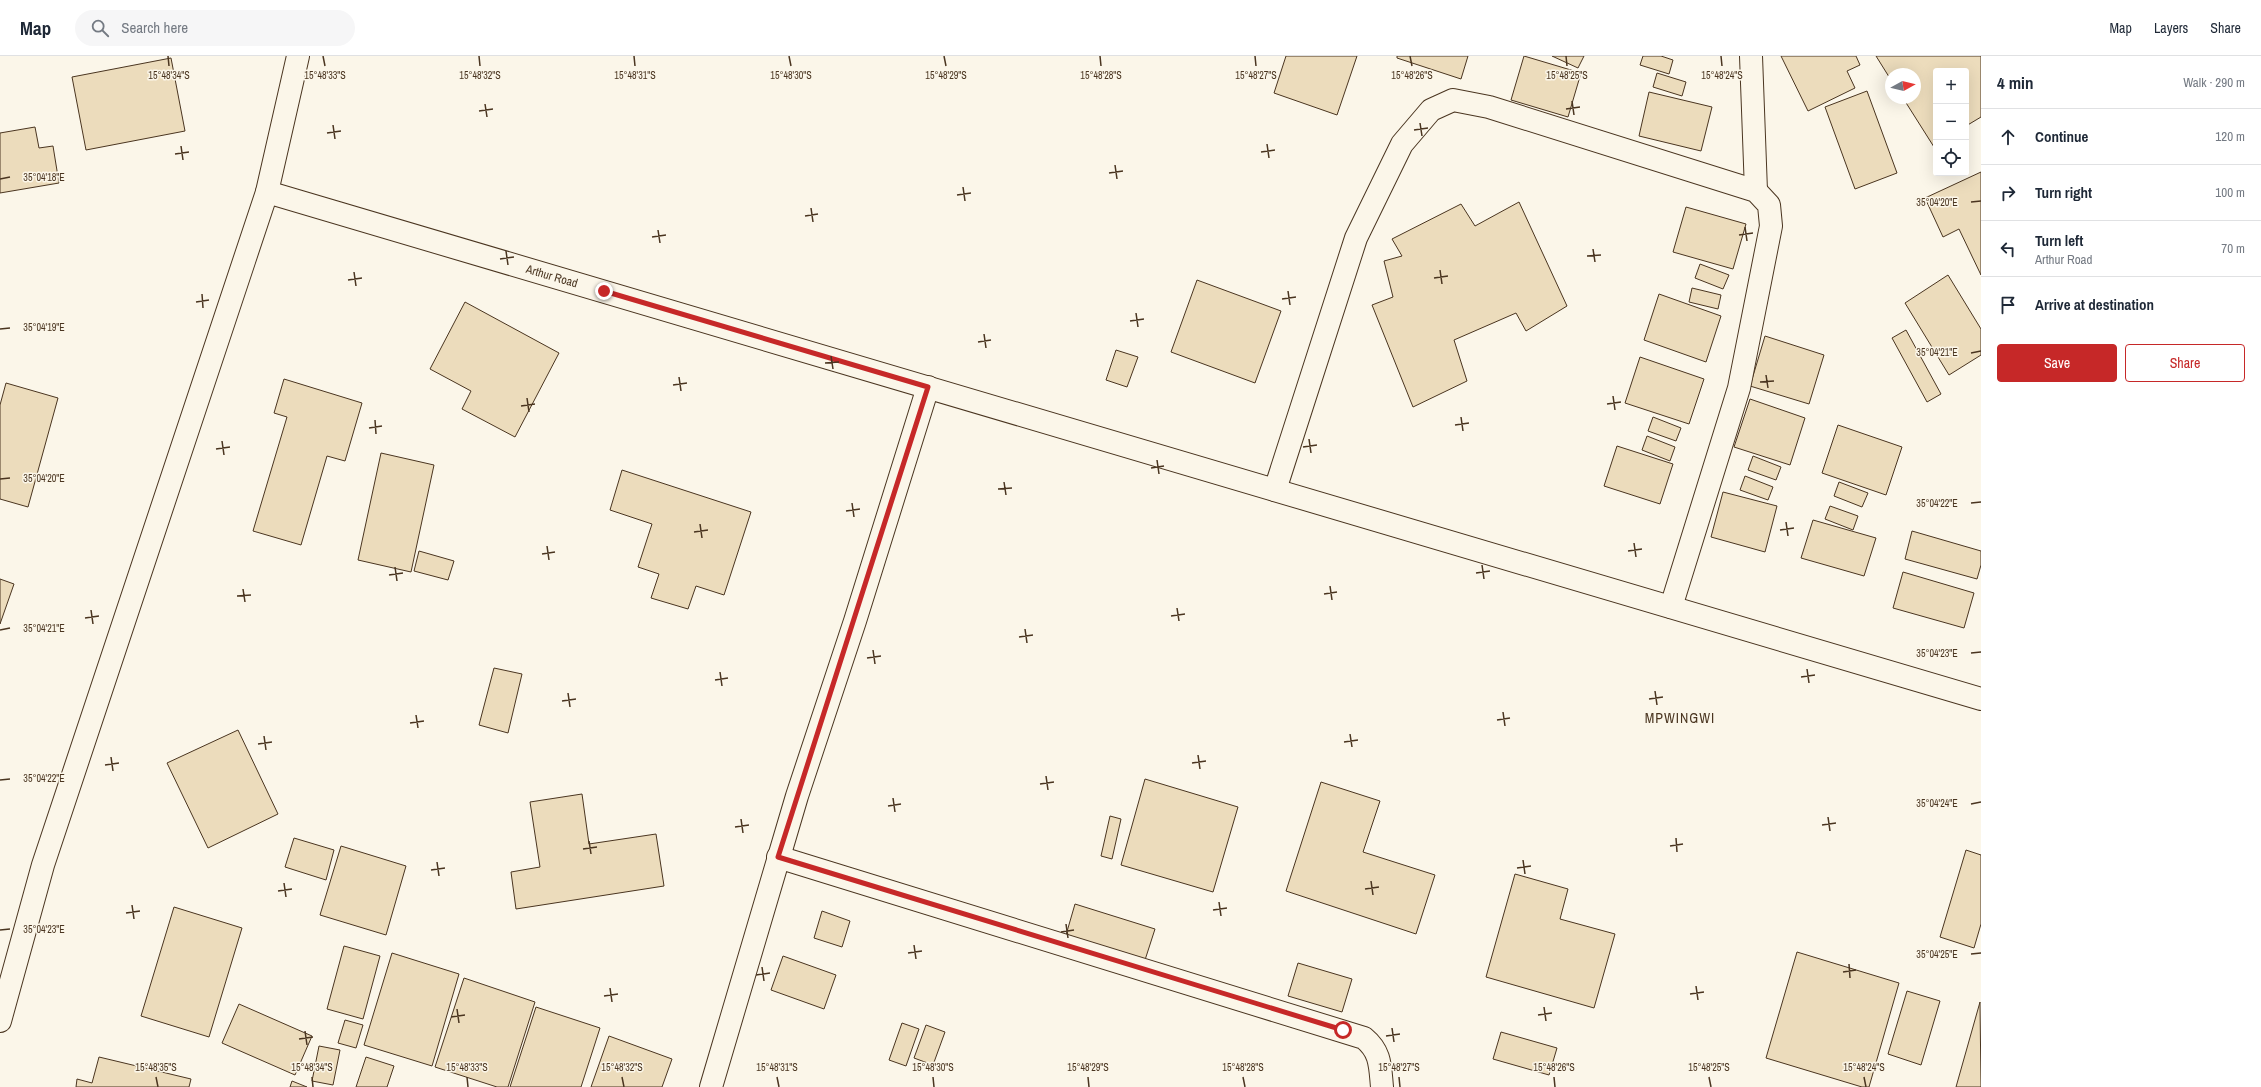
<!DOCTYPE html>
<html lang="en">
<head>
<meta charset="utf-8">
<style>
  :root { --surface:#fff; --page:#f6f6f7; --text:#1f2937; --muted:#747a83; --line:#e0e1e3; --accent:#c62828 }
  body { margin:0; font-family:"Archivo Narrow",sans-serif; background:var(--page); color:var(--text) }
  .controls { position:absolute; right:12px; top:12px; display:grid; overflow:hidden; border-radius:4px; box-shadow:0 4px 16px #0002 }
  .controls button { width:36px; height:36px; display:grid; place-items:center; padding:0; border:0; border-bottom:1px solid var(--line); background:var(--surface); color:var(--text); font:20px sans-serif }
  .compass { position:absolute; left:1885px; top:12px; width:36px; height:36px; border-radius:50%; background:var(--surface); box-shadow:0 4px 16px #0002; rotate:82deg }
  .stop { position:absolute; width:12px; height:12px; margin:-9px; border:3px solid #c62828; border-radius:50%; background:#fff }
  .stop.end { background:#c62828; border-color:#fff; box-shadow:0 1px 4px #0008 }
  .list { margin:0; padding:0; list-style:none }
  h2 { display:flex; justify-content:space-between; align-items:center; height:52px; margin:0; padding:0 16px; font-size:17px }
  h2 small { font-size:13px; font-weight:400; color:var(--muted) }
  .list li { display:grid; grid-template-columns:26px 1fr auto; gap:12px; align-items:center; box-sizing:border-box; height:56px; padding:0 16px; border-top:1px solid var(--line) }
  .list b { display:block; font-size:15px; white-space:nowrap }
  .list p { margin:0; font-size:13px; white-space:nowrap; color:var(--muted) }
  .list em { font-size:13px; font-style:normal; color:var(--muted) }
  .actions { display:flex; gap:8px; padding:12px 16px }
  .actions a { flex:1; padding:9px 0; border:1px solid var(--accent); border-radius:4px; text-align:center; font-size:14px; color:var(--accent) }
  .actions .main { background:var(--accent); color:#fff }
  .icon { flex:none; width:22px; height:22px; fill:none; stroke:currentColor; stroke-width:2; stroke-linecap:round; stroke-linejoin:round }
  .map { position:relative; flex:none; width:1981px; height:1031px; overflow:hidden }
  header { display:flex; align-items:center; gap:24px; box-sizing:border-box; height:56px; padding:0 20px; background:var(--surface); border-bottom:1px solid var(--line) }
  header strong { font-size:19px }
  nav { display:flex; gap:22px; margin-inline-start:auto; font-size:14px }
  .search { width:280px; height:36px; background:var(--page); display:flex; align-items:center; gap:10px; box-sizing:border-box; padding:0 14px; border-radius:22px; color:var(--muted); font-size:15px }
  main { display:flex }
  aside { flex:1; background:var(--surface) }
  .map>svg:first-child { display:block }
  .building { fill:#ecdcbc; stroke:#4a3520 }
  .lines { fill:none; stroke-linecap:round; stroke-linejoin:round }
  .street-casing { stroke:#4a3520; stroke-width:24 }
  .street { stroke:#fbf6e9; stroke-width:22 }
  .route { stroke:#c62828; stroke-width:5 }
  .ticks { fill:none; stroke:#4a3520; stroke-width:1.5 }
  .labels { text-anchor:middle; stroke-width:3; stroke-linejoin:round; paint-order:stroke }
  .street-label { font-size:12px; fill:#4a3520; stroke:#fbf6e9 }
  .quarter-label { font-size:14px; letter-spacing:1px; fill:#4a3520; stroke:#fbf6e9 }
  .ticks-label { font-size:10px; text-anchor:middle; fill:#4a3520; stroke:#fbf6e9; stroke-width:3; stroke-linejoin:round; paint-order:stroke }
</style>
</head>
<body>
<header>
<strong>Map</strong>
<div class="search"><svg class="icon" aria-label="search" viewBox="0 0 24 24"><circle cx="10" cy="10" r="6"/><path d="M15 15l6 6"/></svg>Search here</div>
<nav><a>Map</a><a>Layers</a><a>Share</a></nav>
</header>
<main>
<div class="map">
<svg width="1981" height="1031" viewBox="0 0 1981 1031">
  <rect width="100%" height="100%" fill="#fbf6e9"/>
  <path class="building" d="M1286,0H1357L1337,59L1274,37Z
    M1397,0H1468L1461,23L1397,2Z
    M1524,0L1581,17L1568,61L1511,44Z
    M1552,0H1584L1578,12Z
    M1643,0H1661L1673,4L1669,18L1640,9Z
    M1781,0H1856L1860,9L1847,15L1855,32L1808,55Z
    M1876,0H1981V61L1966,70V15H1936V90L1934,91L1903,42H1915V18H1891V24Z
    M171,2L185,75L86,94L72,21Z
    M1657,17L1686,26L1682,40L1653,31Z
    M1867,35L1897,117L1855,133L1825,51Z
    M1649,36L1712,51L1701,95L1639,80Z
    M35,71L39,92L53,90L59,127L0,137V77Z
    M1981,116V219L1959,173L1943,181L1925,142Z
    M1519,146L1567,250L1526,275L1516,257L1454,284L1467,325L1413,351L1372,249L1393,241L1384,205L1402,200L1392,183L1461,148L1475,170Z
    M1686,151L1746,168L1733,213L1673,196Z
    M1700,208L1729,219L1723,233L1695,222Z
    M1948,219L1981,273V299L1949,319L1905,247Z
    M1197,224L1281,255L1255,327L1171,296Z
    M1692,232L1721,239L1718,253L1689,246Z
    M1659,238L1721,260L1706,306L1644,284Z
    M465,246L559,297L515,381L462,353L471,335L430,313Z
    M1906,274L1941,338L1927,346L1892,282Z
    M1765,280L1824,299L1809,348L1750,330Z
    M1116,294L1138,301L1127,331L1106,324Z
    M1640,301L1704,323L1689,368L1625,347Z
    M284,323L362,347L345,405L327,400L301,489L253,475L287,361L274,357Z
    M6,327L58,342L28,451L0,443V349Z
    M1750,343L1805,362L1790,409L1734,391Z
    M1653,361L1681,372L1676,385L1648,375Z
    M1838,369L1902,391L1886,439L1822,417Z
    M1647,380L1675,391L1670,405L1642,394Z
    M1617,390L1673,408L1660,448L1604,430Z
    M381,397L434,409L411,516L358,504Z
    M1753,400L1781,411L1776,424L1748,414Z
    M622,414L751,456L724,539L696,530L688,553L651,542L659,518L638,511L652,468L610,454Z
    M1745,420L1773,431L1768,444L1740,434Z
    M1839,426L1868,437L1862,451L1834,440Z
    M1723,436L1777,450L1765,496L1711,481Z
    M1830,450L1858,460L1853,474L1825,463Z
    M1813,464L1876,482L1864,520L1801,502Z
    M1912,475L1981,495V509L1977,523L1905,503Z
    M419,495L454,505L448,524L414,515Z
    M1903,516L1974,537L1964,572L1893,552Z
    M0,523L14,528L0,568Z
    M494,612L522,618L508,677L479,669Z
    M238,674L278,758L208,792L167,707Z
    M1145,723L1238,751L1213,836L1121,809Z
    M1321,726L1380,745L1363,796L1435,819L1416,878L1286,835Z
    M582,738L589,788L656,778L664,830L516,853L511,816L540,811L530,746Z
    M1110,760L1121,763L1112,803L1101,800Z
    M294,782L334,794L326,824L285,811Z
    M341,790L406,810L386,879L320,859Z
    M1966,794L1981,799V868L1974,892L1940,881Z
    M1515,818L1568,833L1560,863L1615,878L1594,952L1486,921Z
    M1075,848L1155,873L1145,904L1066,879Z
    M174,851L242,872L209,981L141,960Z
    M822,855L850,865L842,891L814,882Z
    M344,890L380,900L363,963L327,953Z
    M1797,896L1899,927L1869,1031H1862L1766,1002Z
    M392,897L459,918L432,1010L364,989Z
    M783,900L836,919L824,953L771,934Z
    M1298,907L1352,923L1342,956L1288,940Z
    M464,922L535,946L508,1031H497L435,1011Z
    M1907,935L1940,945L1921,1009L1888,998Z
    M1980,946L1981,1031H1956Z
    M239,948L312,980L295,1019L222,987Z
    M536,951L600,972L581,1031H510Z
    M345,964L363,969L356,992L338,987Z
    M902,967L919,973L906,1010L889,1004Z
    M926,969L945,976L933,1009L914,1002Z
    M1501,976L1557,992L1549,1019L1493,1003Z
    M609,980L672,1003L662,1031H591Z
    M319,990L340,994L333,1029L312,1025Z
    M99,1001L191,1023L189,1031H76L77,1023L92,1027Z
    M366,1001L394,1010L387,1031H356Z
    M292,1025L307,1031H290Z"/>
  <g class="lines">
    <g class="street-casing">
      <g id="street">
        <path d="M1751,0L1756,135"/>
        <path id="s1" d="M267,136L1981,643"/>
        <path d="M1275,434L1356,182L1402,88L1431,54L1453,44L1489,51L1756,135L1769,149L1771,170L1739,332L1671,551"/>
        <path d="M778,801L1364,982C1381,996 1380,1010 1382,1031"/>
        <path d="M0,965L43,809L267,136L298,0"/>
        <path d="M711,1031L797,740L855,565L928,331"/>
      </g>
    </g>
    <use href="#street" class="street"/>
  </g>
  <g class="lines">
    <path class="route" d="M604,235L928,331L778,801L1343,974"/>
  </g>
  <path class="ticks" d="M168,0L169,10M323,0L325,10M479,0L480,10M634,0L635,10M789,0L791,10M944,0L946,10M1100,0L1101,10M1255,0L1256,10M1410,0L1412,10M1566,0L1567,10M1721,0L1722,10M1572,45L1574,59M485,48L487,61M1566,53L1580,51M479,55L493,53M1420,67L1422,80M333,69L335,83M1414,74L1428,72M327,77L341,75M1267,88L1269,102M181,90L183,104M1261,96L1275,94M175,98L189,96M1115,109L1117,123M1109,117L1123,115M0,123L10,121M963,131L965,145M957,139L971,137M1971,146L1981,145M811,152L813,166M805,160L818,158M1745,171L1747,185M658,174L660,187M1739,179L1753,177M652,181L666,179M1593,193L1595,206M506,195L508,209M1587,200L1601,199M500,203L514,201M1440,214L1442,228M354,216L356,230M1434,222L1448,220M348,224L362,222M1288,235L1290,249M202,238L203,252M1282,243L1296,241M196,246L209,244M1136,257L1138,271M1130,265L1144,263M0,273L10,272M984,278L986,292M978,286L991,284M1971,297L1981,295M831,300L833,313M825,307L839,306M1766,319L1768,332M679,321L681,335M1760,326L1774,325M673,329L687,327M1613,340L1615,354M527,342L529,356M1607,348L1621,346M521,350L535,348M1461,361L1463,375M375,364L376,378M1455,369L1469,367M369,372L382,370M1309,383L1311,397M222,385L224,399M1303,391L1317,389M216,393L230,391M1157,404L1159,418M1151,412L1164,410M0,423L10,422M1004,426L1006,439M998,433L1012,432M852,447L854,461M1971,447L1981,446M846,455L860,453M1786,466L1788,480M700,468L702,482M1780,474L1794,472M694,476L708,474M1634,487L1636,501M547,490L549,504M1628,495L1642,493M542,498L555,496M1482,509L1484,523M395,511L397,525M1476,517L1490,515M389,519L403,517M1330,530L1332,544M243,533L245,546M1324,538L1337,536M237,540L251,539M1177,552L1179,565M91,554L93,568M1171,560L1185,558M85,562L99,560M1025,573L1027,587M0,574L10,572M1019,581L1033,579M873,594L875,608M1971,597L1981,596M867,602L881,600M1807,613L1809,627M720,616L722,630M1801,621L1815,619M715,624L728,622M1655,635L1657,649M568,637L570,651M1649,643L1663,641M562,645L576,643M1503,656L1505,670M416,659L418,672M1497,664L1510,662M410,667L424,665M1350,678L1352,691M264,680L266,694M1344,686L1358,684M258,688L272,686M1198,699L1200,713M111,701L113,715M1192,707L1206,705M105,709L119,707M1046,720L1048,734M0,724L10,723M1040,728L1054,726M893,742L895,756M1971,748L1981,746M888,750L901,748M1828,761L1830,775M741,763L743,777M1822,769L1836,767M735,771L749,769M1676,782L1677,796M589,785L591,798M1670,790L1683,788M583,793L597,791M1523,804L1525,818M437,806L439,820M1517,812L1531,810M431,814L445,812M1371,825L1373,839M284,827L286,841M1365,833L1379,831M278,835L292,833M1219,846L1221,860M132,849L134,863M1213,854L1227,852M126,857L140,855M1066,868L1068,882M0,874L10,873M1061,876L1074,874M914,889L916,903M908,897L922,895M1971,898L1981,897M1849,908L1850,922M762,911L764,925M1843,916L1856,914M756,919L770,917M1696,930L1698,944M610,932L612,946M1690,938L1704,936M604,940L618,938M1544,951L1546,965M457,953L459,967M1538,959L1552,957M451,961L465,959M1392,972L1394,986M305,975L307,989M1386,980L1400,978M299,983L313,981M156,1021L158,1031M312,1021L313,1031M467,1021L468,1031M622,1021L624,1031M777,1021L779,1031M933,1021L934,1031M1088,1021L1089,1031M1243,1021L1245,1031M1399,1021L1400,1031M1554,1021L1555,1031M1709,1021L1711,1031M1864,1021L1866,1031"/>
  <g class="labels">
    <g class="street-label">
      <text dy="4" stroke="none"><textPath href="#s1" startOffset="297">Arthur Road</textPath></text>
    </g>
    <g class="quarter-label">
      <text x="1680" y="667">MPWINGWI</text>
    </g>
  </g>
  <g class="ticks-label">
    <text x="169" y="23">15°48'34"S</text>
    <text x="325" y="23">15°48'33"S</text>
    <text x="480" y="23">15°48'32"S</text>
    <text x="635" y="23">15°48'31"S</text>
    <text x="791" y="23">15°48'30"S</text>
    <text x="946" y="23">15°48'29"S</text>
    <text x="1101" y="23">15°48'28"S</text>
    <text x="1256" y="23">15°48'27"S</text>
    <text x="1412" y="23">15°48'26"S</text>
    <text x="1567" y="23">15°48'25"S</text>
    <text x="1722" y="23">15°48'24"S</text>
    <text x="44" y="125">35°04'18"E</text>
    <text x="1937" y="150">35°04'20"E</text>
    <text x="44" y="275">35°04'19"E</text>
    <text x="1937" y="300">35°04'21"E</text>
    <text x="44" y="426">35°04'20"E</text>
    <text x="1937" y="451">35°04'22"E</text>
    <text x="44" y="576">35°04'21"E</text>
    <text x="1937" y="601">35°04'23"E</text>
    <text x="44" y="726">35°04'22"E</text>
    <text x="1937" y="751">35°04'24"E</text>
    <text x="44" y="877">35°04'23"E</text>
    <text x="1937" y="902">35°04'25"E</text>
    <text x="156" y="1015">15°48'35"S</text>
    <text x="312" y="1015">15°48'34"S</text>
    <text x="467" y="1015">15°48'33"S</text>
    <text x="622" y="1015">15°48'32"S</text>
    <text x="777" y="1015">15°48'31"S</text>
    <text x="933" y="1015">15°48'30"S</text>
    <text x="1088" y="1015">15°48'29"S</text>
    <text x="1243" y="1015">15°48'28"S</text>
    <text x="1399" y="1015">15°48'27"S</text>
    <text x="1554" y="1015">15°48'26"S</text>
    <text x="1709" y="1015">15°48'25"S</text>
    <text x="1864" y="1015">15°48'24"S</text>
  </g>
</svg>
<div class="controls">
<button>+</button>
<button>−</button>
<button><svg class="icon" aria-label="locate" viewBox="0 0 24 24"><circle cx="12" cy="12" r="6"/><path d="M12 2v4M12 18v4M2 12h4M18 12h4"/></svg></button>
</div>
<svg class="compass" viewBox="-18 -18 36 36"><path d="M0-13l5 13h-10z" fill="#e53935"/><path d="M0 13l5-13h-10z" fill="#747a83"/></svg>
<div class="stop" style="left:1343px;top:974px"></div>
<div class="stop end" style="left:604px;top:235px"></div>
</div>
<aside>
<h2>4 min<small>Walk · 290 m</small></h2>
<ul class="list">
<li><svg class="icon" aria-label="ahead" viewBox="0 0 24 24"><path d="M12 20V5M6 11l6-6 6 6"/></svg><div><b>Continue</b></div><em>120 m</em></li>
<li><svg class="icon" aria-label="right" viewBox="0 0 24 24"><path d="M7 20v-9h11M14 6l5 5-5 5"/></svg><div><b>Turn right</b></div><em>100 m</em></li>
<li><svg class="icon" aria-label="left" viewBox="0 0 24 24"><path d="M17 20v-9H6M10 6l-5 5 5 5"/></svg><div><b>Turn left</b><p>Arthur Road</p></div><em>70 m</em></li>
<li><svg class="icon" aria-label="arrive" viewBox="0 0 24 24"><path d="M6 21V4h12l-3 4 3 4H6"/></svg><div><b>Arrive at destination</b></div></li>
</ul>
<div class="actions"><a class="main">Save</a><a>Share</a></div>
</aside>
</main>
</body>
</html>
